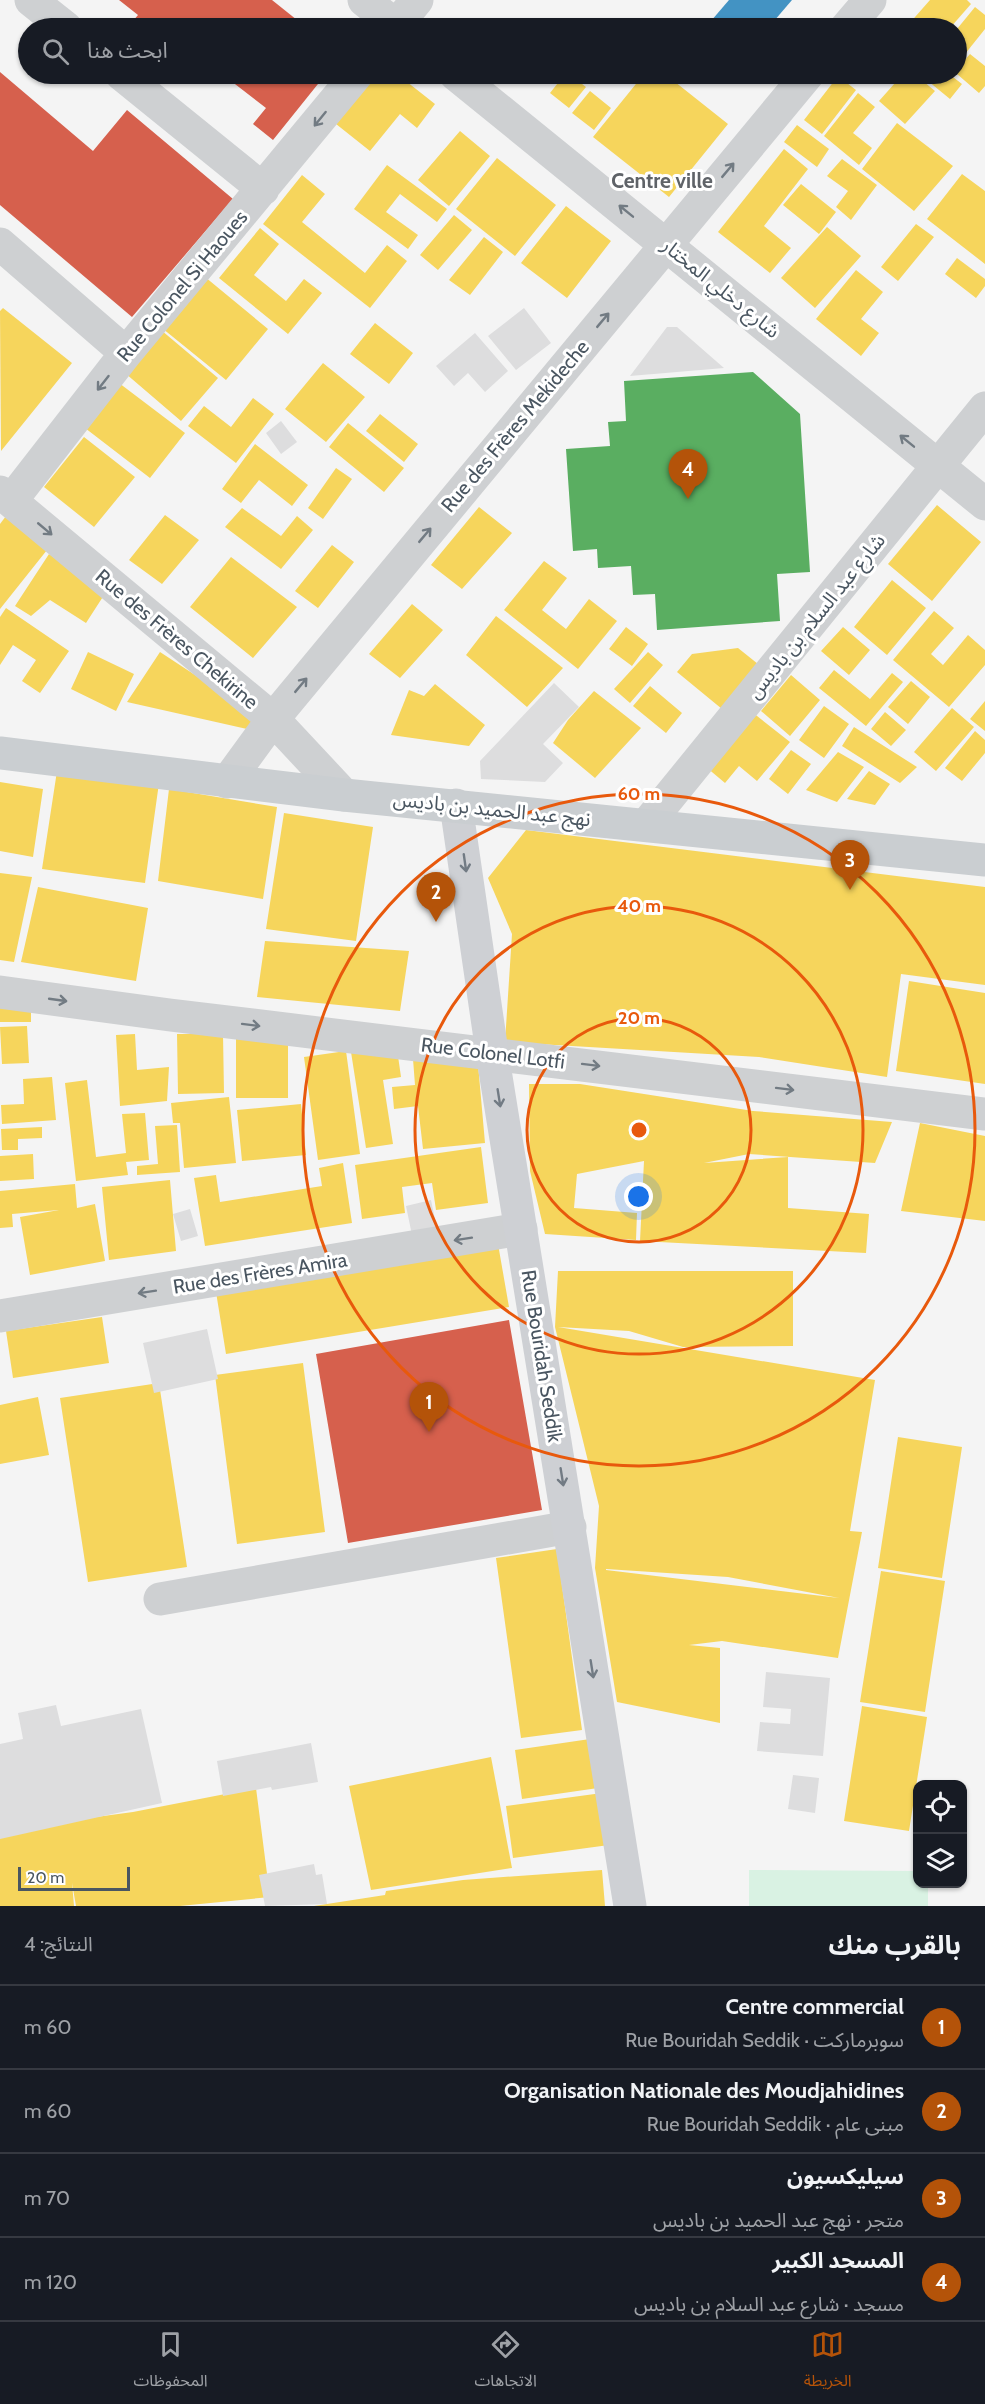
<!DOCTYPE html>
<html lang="ar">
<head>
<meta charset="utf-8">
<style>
  :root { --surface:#171b24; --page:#20242c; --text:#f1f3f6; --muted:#9ea1a6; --line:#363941; --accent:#b45309 }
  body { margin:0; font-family:Cabin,"Noto Sans Arabic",sans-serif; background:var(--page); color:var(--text); direction:rtl }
  .controls { position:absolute; right:18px; bottom:18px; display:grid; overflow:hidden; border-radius:12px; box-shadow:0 2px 4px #0004 }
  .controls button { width:54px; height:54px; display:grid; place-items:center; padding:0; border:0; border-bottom:2px solid var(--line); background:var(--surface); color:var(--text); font:30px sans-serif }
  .scale { position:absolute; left:18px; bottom:15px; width:112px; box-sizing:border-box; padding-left:6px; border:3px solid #4a5661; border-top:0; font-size:16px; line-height:21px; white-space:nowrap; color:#4a5661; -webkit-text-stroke:4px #fff; paint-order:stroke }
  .you { position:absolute; left:639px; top:1197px; width:21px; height:21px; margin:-15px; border:4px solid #fff; border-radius:50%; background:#1a73e8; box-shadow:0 0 0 9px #1a73e833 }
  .badge { display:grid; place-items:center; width:39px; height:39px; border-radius:50%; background:var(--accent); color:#fff; font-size:20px; font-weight:700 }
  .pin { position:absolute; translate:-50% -50px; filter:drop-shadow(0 2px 3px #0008) }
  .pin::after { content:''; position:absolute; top:32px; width:21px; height:18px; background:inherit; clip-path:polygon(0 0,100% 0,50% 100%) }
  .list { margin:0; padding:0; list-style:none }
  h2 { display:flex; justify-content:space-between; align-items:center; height:78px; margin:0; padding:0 24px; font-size:26px }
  h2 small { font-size:20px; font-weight:400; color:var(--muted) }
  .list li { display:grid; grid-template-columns:39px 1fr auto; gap:18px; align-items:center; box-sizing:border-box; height:84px; padding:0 24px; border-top:2px solid var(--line) }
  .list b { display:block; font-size:22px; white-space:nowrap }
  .list p { margin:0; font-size:20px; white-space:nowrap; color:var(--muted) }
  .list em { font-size:20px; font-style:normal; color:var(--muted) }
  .icon { flex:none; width:33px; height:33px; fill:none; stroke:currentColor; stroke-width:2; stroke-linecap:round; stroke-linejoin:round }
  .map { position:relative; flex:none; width:985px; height:1906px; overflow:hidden; direction:ltr }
  .search { position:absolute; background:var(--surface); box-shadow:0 2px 4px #0004; left:18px; right:18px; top:18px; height:66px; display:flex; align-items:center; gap:15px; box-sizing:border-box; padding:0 21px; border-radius:33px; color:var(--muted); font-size:22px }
  .sheet { height:414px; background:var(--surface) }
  nav { display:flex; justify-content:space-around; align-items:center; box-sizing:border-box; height:84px; border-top:2px solid var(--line); background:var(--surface); font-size:16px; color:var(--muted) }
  nav a { display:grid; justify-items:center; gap:3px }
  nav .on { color:var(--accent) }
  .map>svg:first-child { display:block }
  .green { fill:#d9f2e3 }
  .homes { fill:#f6d55c; fill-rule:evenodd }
  .shops { fill:#d6604d }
  .schools { fill:#4393c3 }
  .public { fill:#5aae61 }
  .building { fill:#ddddde }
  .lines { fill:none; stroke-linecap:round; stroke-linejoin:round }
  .minor { stroke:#ced0d2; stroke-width:33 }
  .secondary { stroke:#ced0d4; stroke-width:33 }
  .primary { stroke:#caced1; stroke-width:33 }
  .oneway { stroke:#727b83 }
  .oneway2 { stroke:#727b84 }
  .ring { fill:none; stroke:#e8590c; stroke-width:3 }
  .labels { text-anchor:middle; stroke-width:6; stroke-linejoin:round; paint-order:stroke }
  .street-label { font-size:20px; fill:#4a5661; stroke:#fff }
  .neighbourhood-label { font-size:21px; font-weight:bold; fill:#5f6368; stroke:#fff }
  .centre { fill:#e8590c; stroke:#fff; stroke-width:3 }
  .ring-label { font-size:18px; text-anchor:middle; font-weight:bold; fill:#e8590c; stroke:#fff; stroke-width:6; stroke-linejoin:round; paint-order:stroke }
</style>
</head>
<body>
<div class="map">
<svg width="985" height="1906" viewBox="0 0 985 1906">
  <rect width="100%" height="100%" fill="#f4f4f4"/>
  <path class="green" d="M749,1870L917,1871L918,1884H928V1906H749Z"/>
  <path class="homes" d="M930,0H967L971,4L950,28H911L908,25Z
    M975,7L985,15V29L957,64V29Z
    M887,18L901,28H879Z
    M970,54L985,66V86L979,93L957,74V69Z
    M368,74H397L435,104L417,128L400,114L370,151L331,120Z
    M565,74H569L586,87L569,108L550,93Z
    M644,74H665L728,124L669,197L593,137Z
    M903,74H930L923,81L935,91L905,124L879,101Z
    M935,74H949L962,84L950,99L928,81Z
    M838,76L856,90L822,134L804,120Z
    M590,91L611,108L594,130L572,113Z
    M858,93L875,107L853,133L872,148L859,165L824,136Z
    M897,123L953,166L914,211L862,169Z
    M797,125L829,149L817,167L784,142Z
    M460,131L490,156L449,206L418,180Z
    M784,149L808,169L764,226L791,248L770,273L718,232Z
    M497,158L556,205L515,256L456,209Z
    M842,159L877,185L851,220L836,207L848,191L827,176Z
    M387,165L447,209L437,222L400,194L386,212L418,235L408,249L354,209Z
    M962,174L985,191V264L927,219Z
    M302,175L325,194L302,222L365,273L387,245L407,261L370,308L263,224Z
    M801,184L836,212L819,234L783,205Z
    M566,206L611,241L567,298L521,263Z
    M454,215L472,230L438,270L420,255Z
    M916,224L934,237L898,281L881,267Z
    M827,227L861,256L815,308L781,278Z
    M260,228L279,244L254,275L286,301L304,279L322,293L288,334L219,278Z
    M484,237L503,252L470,295L449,280Z
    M957,258L985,279V286L976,298L945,274Z
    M856,270L883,292L861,319L879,333L861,356L816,319Z
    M199,272L268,329L226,380L157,324Z
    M3,308L72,363L1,451L0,311Z
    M375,323L413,353L389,384L350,354Z
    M161,330L218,378L181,421L125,373Z
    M323,363L365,397L326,442L285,409Z
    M119,383L185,433L150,478L85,428Z
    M253,398L274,414L236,463L188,426L204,406L231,427Z
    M380,414L418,444L404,462L366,431Z
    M348,423L404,468L384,492L329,447Z
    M84,437L135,477L94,527L44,487Z
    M255,444L308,485L292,506L259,480L241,503L222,489Z
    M336,468L352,479L323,519L308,508Z
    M937,505L981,542L932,601L888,564Z
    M479,507L512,533L462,589L431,565Z
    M242,508L281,536L297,516L313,530L281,569L225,527Z
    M165,515L199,540L162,584L129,560Z
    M6,516L47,550L0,609V524Z
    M332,545L354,562L318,608L295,591Z
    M49,554L106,592L86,623L50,600L31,616L15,606Z
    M231,557L297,607L253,658L190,607Z
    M544,561L567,578L542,610L566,629L589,599L617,621L578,669L504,610Z
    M892,580L926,608L887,655L854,627Z
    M412,604L443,630L400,678L369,654Z
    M6,608L69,651L40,693L22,681L36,660L13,645L0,665V617Z
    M934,611L954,628L931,654L943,665L968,635L985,650V665L949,707L893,660Z
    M496,616L563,668L527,707L466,655Z
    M626,627L648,644L632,666L609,649Z
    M843,627L870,650L849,675L821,651Z
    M738,648L758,664L722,709L677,672L692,654Z
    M88,652L134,674L116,711L71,689Z
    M160,652L256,715L247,729L127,702Z
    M648,652L663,665L630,703L614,689Z
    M834,670L870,699L892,673L903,682L866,726L819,688Z
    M791,675L820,700L790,736L761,711Z
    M911,681L930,697L908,724L888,707Z
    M435,684L485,725L469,746L391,735L409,690L424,696Z
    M650,686L682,713L666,733L633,706Z
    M594,691L641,728L595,778L553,743L568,720Z
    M985,701V731L970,719Z
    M824,706L849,724L824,758L799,740Z
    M952,708L974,727L936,771L914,752Z
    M752,712L790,742L757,781L739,766L725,783L706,767Z
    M885,712L906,730L891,746L871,729Z
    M854,727L917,767L900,783L842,746Z
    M975,731L985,740V753L962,781L945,768Z
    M791,750L811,764L788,794L769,779Z
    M838,752L864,767L837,802L806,790Z
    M57,771L159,783L145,883L42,869Z
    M869,771L890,784L875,805L847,799Z
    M0,782L43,789L33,857L0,851Z
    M169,789L277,807L263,899L158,881Z
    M284,813L373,827L356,941L266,929Z
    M526,830L985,887V985L901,974L887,1077L759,1057L505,1042L512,934L488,878Z
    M0,873L32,877L14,962L0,960Z
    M38,887L148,908L136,981L21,962Z
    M265,941L409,951L400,1011L257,997Z
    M909,981L985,993V1084L896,1071Z
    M0,1008H31V1022H0Z
    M27,1026L29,1063L2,1064L0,1027Z
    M135,1034L137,1070L169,1067L167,1101L120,1106L116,1035Z
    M177,1034H223L224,1093L178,1094Z
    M288,1038V1098H236V1039Z
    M346,1051L360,1154L318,1160L304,1057Z
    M351,1052L398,1056L401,1077L383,1080L393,1144L366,1148Z
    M477,1053L485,1143L423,1149L418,1106L394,1109L392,1087L415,1085L413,1059Z
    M52,1077L56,1120L2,1124L1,1105L24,1104L23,1079Z
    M87,1080L96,1157L126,1153L122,1114L145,1113L149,1160L126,1162L128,1175L76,1181L65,1083Z
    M529,1084H580L753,1111L892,1122L875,1163L749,1154L704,1163L788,1157V1208L869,1214L866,1253L640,1241L644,1161L577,1174L574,1208L637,1213L636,1240L545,1234L530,1171Z
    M229,1097L236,1163L184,1168L180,1123H173L171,1103Z
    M301,1104L306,1155L242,1161L237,1110Z
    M920,1123L985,1136V1221L901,1211Z
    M177,1125L180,1172L137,1175V1166L158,1164L155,1126Z
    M42,1127V1138L18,1139V1150H2L1,1129Z
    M481,1147L488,1203L436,1210L432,1183L402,1187L405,1213L362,1219L355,1165Z
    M33,1154L34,1179L0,1181V1156Z
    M343,1163L352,1223L205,1246L194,1178L216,1175L220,1202L322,1186L319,1168Z
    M170,1180L176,1251L109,1260L102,1187Z
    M75,1184L77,1208L95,1204L105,1261L30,1275L20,1217L59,1210L12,1214L13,1227L0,1228V1191Z
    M498,1244L509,1307L226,1354L216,1292Z
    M558,1271H793V1346L683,1347L629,1331L558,1327L875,1380L850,1531L862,1532L838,1658L722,1641L689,1645L720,1648V1723L617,1702L595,1568L599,1506L555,1327ZM606,1569L728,1577L839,1598L606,1570Z
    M102,1317L109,1363L13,1378L6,1331Z
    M303,1363L325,1532L237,1544L215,1375Z
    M159,1383L187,1567L88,1582L60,1398Z
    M38,1397L49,1455L0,1464V1405Z
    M898,1437L962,1447L942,1578L878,1568Z
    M557,1549L582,1730L521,1738L496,1558Z
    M881,1571L945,1581L925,1712L860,1702Z
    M862,1706L927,1717L909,1831L844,1821Z
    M590,1739L598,1788L522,1799L515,1750Z
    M491,1757L512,1868L371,1890L349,1786Z
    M256,1788L270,1897L180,1906H76L72,1883L74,1906H0V1830L133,1812Z
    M602,1793L609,1845L513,1858L506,1806Z
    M602,1870L605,1906H314L385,1895L386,1891L463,1880Z"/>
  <path class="shops" d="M119,0H272L307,28H127L138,15Z
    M0,72L93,151L127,110L233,199L132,317L0,205Z
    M222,74H326L273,140L253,124L266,108Z
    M509,1320L542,1510L348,1543L316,1354Z"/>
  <path class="schools" d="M729,0H792L768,28H705Z"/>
  <path class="public" d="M753,372L800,414L810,572L777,574L780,621L657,630L655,594L633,595L631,566L598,568L597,549L573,551L566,449L610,446L608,422L626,421L624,381Z"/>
  <path class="building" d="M524,308L551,343L516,370L488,336Z
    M667,327H677L724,368L630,376Z
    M475,333L508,371L485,392L468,373L454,386L436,366Z
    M281,421L297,442L281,454L266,433Z
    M554,683L579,707L543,744L563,763L545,782L481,779L480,761Z
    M431,1200L438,1234L413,1240L406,1206Z
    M190,1209L198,1236L181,1241L173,1214Z
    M207,1329L218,1379L154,1393L143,1343Z
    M766,1672L830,1678L823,1756L757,1751L760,1722L790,1724L791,1709L763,1707Z
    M56,1705L61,1726L141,1709L162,1803L0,1839V1744L23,1739L18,1713Z
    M311,1743L318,1782L272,1790L271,1787L223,1796L217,1761Z
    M793,1775L819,1778L815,1813L788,1809Z
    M314,1864L316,1875L322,1874L327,1904L265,1906L259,1875Z"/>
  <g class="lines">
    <path class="minor" d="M31,0L66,28
      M364,0L399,28
      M394,28L417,0
      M846,28L870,0
      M121,74L263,189
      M455,74L985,504
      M0,244L126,353
      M0,492L273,719L344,795
      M11,501L126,353L357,74
      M227,782L273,719L808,74
      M647,824L985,408
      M0,992L170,1015L985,1114
      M0,1316L521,1229
      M160,1599L570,1527"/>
    <path class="secondary" d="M456,805L492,1052L630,1906"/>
    <path class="primary" d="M0,753L344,795L985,860"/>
  </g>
  <defs><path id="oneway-shaft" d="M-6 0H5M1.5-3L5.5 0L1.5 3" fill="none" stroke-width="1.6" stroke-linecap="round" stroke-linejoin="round" transform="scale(1.5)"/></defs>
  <g class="oneway">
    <use href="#oneway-shaft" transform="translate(320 119) rotate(129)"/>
    <use href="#oneway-shaft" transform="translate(728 170) rotate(-50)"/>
    <use href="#oneway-shaft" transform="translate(626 211) rotate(-141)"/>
    <use href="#oneway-shaft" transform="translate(603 320) rotate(-50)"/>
    <use href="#oneway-shaft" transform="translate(103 383) rotate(128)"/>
    <use href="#oneway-shaft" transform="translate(907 441) rotate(-141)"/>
    <use href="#oneway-shaft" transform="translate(45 529) rotate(40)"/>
    <use href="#oneway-shaft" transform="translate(425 535) rotate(-50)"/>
    <use href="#oneway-shaft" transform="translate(301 685) rotate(-50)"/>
    <use href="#oneway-shaft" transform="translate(58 1000) rotate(8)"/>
    <use href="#oneway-shaft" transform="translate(251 1025) rotate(7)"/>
    <use href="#oneway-shaft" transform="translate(591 1065) rotate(7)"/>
    <use href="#oneway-shaft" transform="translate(785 1089) rotate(7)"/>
    <use href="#oneway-shaft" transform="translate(463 1239) rotate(171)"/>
    <use href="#oneway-shaft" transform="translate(147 1292) rotate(171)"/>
  </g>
  <g class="oneway2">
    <use href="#oneway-shaft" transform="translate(465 863) rotate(82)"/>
    <use href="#oneway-shaft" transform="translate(499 1098) rotate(81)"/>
    <use href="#oneway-shaft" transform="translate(562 1477) rotate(81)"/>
    <use href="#oneway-shaft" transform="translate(592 1669) rotate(81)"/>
  </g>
  <g class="ring">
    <circle cx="639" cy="1130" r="112"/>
    <circle cx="639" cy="1130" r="224"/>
    <circle cx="639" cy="1130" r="336"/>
  </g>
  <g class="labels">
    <g class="street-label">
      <text transform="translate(182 286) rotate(-50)" y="7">Rue Colonel Si Haoues</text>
      <text transform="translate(721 288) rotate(39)" y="7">شارع دخلي المختار</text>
      <text transform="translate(515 426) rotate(-50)" y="7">Rue des Frères Mekideche</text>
      <text transform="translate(816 616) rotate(-51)" y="7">شارع عبد السلام بن باديس</text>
      <text transform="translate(177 639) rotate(40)" y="7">Rue des Frères Chekirine</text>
      <text transform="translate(492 809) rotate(6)" y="7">نهج عبد الحميد بن باديس</text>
      <text transform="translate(493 1053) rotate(7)" y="7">Rue Colonel Lotfi</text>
      <text transform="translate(260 1273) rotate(-9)" y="7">Rue des Frères Amira</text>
      <text transform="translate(542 1356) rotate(81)" y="7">Rue Bouridah Seddik</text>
    </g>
    <g class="neighbourhood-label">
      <text x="662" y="188">Centre ville</text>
    </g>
  </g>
  <circle cx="639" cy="1130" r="9" class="centre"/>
  <g class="ring-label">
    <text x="639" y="800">60 m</text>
    <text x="639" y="912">40 m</text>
    <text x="639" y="1024">20 m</text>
  </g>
</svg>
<div class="controls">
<button><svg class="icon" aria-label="locate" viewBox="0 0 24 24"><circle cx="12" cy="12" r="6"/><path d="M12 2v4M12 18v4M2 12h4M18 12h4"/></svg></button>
<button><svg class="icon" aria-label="layers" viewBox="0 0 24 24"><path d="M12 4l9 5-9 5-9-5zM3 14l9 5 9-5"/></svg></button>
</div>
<div class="scale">20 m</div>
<div class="you"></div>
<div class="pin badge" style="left:429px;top:1432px">1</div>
<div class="pin badge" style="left:436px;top:922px">2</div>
<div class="pin badge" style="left:850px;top:890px">3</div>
<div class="pin badge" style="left:688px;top:499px">4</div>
<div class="search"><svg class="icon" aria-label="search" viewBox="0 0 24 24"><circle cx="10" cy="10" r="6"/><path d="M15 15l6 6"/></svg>ابحث هنا</div>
</div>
<section class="sheet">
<h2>بالقرب منك<small>النتائج: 4</small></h2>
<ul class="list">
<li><span class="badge">1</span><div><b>Centre commercial</b><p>سوبرماركت · Rue Bouridah Seddik</p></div><em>60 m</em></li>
<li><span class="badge">2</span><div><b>Organisation Nationale des Moudjahidines</b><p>مبنى عام · Rue Bouridah Seddik</p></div><em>60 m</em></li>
<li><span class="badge">3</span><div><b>سيليكسيون</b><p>متجر · نهج عبد الحميد بن باديس</p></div><em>70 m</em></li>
<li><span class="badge">4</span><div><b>المسجد الكبير</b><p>مسجد · شارع عبد السلام بن باديس</p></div><em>120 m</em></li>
</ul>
</section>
<nav>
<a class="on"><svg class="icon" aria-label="map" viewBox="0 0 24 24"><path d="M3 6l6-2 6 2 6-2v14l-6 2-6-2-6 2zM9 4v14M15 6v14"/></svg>الخريطة</a>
<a><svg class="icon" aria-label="directions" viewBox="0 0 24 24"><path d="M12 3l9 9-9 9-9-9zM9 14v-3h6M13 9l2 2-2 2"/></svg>الاتجاهات</a>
<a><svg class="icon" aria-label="saved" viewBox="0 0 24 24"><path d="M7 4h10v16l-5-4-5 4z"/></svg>المحفوظات</a>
</nav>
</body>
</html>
